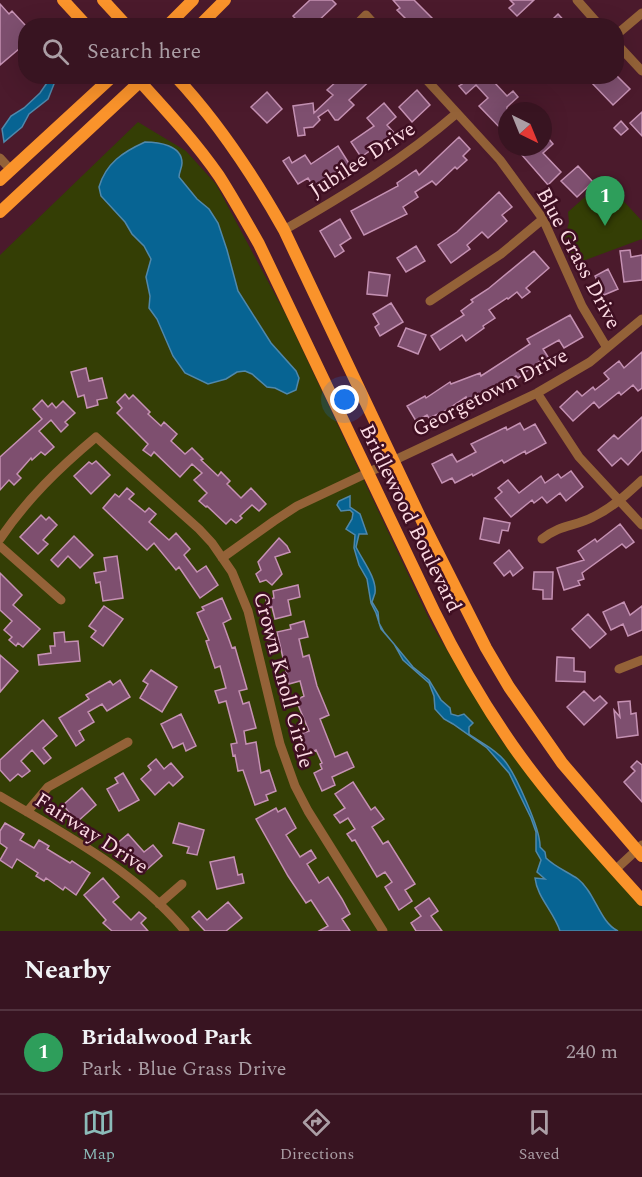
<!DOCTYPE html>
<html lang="en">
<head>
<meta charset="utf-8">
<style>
  :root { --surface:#381421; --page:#43212e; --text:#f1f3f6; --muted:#ab9ea5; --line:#52333f; --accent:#8bbbb9 }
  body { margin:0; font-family:Spectral,serif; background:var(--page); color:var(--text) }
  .compass { position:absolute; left:498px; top:102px; width:54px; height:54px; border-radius:50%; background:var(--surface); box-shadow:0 6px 24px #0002; rotate:137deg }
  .you { position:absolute; left:345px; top:400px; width:21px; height:21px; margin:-15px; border:4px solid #fff; border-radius:50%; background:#1a73e8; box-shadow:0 0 0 9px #1a73e833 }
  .badge { display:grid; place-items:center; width:39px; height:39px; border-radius:50%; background:var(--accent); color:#fff; font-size:20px; font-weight:700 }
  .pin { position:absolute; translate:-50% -50px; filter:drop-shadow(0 2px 3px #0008) }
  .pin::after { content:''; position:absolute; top:32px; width:21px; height:18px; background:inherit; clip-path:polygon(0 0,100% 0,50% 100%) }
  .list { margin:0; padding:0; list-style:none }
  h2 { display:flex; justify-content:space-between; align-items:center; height:78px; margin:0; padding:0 24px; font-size:26px }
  h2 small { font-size:20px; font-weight:400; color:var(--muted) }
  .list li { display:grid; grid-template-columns:39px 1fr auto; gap:18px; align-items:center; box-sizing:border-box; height:84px; padding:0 24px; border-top:2px solid var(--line) }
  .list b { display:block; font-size:22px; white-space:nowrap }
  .list p { margin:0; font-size:20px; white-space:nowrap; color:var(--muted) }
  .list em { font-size:20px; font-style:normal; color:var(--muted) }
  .icon { flex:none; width:33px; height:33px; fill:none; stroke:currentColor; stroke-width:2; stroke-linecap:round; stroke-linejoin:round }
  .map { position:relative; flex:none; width:642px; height:931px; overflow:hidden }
  .search { position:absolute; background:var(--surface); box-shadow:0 6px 24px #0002; left:18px; right:18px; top:18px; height:66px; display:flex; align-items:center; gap:15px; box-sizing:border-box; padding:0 21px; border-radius:24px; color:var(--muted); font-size:22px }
  .sheet { height:162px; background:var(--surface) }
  nav { display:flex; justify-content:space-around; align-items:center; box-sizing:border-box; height:84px; border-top:2px solid var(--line); background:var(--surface); font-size:16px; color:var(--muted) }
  nav a { display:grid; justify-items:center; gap:3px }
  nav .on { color:var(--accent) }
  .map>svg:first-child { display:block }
  .green { fill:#343e05 }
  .water { fill:#076493; stroke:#5088ab; stroke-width:1.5 }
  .building { fill:#7e4f6f; stroke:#c591b3; stroke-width:1.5 }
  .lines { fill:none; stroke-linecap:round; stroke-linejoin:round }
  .minor { stroke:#946238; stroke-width:9 }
  .major { stroke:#fa932b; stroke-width:12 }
  .labels { text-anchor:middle; stroke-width:5; stroke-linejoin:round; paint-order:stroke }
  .street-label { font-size:21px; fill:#fcdbe4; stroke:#3f0f22 }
</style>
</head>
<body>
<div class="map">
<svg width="642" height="931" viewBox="0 0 642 931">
  <rect width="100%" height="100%" fill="#4b1a2c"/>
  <path class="green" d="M138,122L186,151L216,184L287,317L432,625L499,737L556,809L642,907V931H0V255Z
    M604,180L642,221V239L572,265L563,244L569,222L568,212Z"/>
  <path class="water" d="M51,77L56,79L48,99L29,114L22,127L4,142L2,129L11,116L24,108L40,93Z
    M145,142C158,142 182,145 182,163C182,168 179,172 179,177L197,199L209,209L218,223L227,250L238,291L271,343L296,371L299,378L296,390L287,394L275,388L267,387L252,374L245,371L237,372L226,379L208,384L185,373L173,356L157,319L149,308L150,296L146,277L151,259L144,246L132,234L125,222L101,196L99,187C106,163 123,152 145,142Z
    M350,496V507L360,514L367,534H359L356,547C362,560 377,578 375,593C374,596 373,599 372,602L378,612L379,623L384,632L413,667L429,680L441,700L450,708L451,714L458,716L464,714L473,723L469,727V734C481,743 494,748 504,760C515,773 541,830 540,847L545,852L546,858C555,867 568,872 578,879C595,892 600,923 618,931H560C554,912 537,897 535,878L545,879L537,872L541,860L536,851V832L531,818L509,773L487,748L453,724L444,719L435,709L434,696L429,683L403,660L394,644L381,629L376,613L371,603L367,579L359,565L354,548L355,535L346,529L352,519L353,513L350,510L341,511L337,505L339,501Z"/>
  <path class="building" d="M310,0H332L336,4L313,26H302L293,16Z
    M393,0H414L433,19L426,26H403L408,21L397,10L400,8Z
    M510,0H534L517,16L509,8L514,4Z
    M0,4L9,14L12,11L26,26V43L0,65Z
    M558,14L569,26H546Z
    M335,76H375L349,100L354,105L338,120H335L328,110L318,117L320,120L313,127L304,128L305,135L298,136L293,106L313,103L314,113L333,95L327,90L338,80Z
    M455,76H497L493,81L507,96L513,91L518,97L507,107V135L479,106L488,98L476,85L466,94L459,86L462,84Z
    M597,76H617L630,89L613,105L591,82Z
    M417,90L430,105L412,122L399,107Z
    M267,92L282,109L267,123L251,107Z
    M384,103L396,117L387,125L396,135L389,142L387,139L361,157L351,142L374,126L367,118Z
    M642,112V136L630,123Z
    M621,121L628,129L621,135L614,128Z
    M543,132L553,144L543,153L561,172L548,185L515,147H543Z
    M459,137L470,149L463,156L467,160L457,169L455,167L436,185L432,181L415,192L418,197L403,207L407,214L364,235L351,211L398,186L397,183L416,170L419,175Z
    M338,146L350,165L314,188L308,178L298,184L283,161L289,157L292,163L305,155L311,164Z
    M578,166L593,182L577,197L561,181Z
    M499,192L512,207L502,215L507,221L488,238L482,232L467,245L470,249L451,263L438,245L457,232Z
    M340,219L351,238L340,245L344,251L335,257L320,231Z
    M416,246L425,261L406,272L397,258Z
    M630,250L631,257L642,255V280L624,282L620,251Z
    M534,251L549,268L526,288L530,292L522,298L517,292L508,299L507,298L489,310L495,318L483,326L484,328L466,341L462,335L440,350L431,336L464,315L461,311L473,302L471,300L488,289Z
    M608,269L618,289L604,295L595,276Z
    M369,272L390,275L387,296L367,294Z
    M391,303L403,322L380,336L375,327L379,324L373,314Z
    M570,315L583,337L564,348L559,340L543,349L550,360L542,365L540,361L518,378L516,376L488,393L467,400L466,397L445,411L429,418L427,415L416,421L407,406L425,396L426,398L450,382L451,384L480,373L481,376L530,344L527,339Z
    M406,328L426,335L418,354L398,346Z
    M642,352V388L638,391L633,385L621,395L619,392L599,408L594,402L573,421L560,407L577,391L582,396L593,387L595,390L609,379L604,373L619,361L624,368Z
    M86,368L89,381L102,378L107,398L97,400L98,405L87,408L84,395L78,397L71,372Z
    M125,394L129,399L133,395L150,412L148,414L161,426L164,422L177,434L171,441L185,454L192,448L203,459L201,460L218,476L221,472L230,481L227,484L241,498L251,488L266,504L259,511L252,505L240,516L242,518L236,523L231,519L226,524L207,506L206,507L199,501L207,493L194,480L202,473L192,464L180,477L154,452L151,456L143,450L148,444L117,413L122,408L117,402Z
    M42,400L48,407L52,403L56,408L63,401L75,413L65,422L68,425L61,432L51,420L39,431L54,447L45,455L41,452L32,460L31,458L17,474L21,478L14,485L9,480L0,490V457L42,419L33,409Z
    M642,417V450L628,465L621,458L612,466L598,450L614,435L618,439Z
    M520,423L524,430L535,424L546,443L526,454L525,451L504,463L502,460L473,476L472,474L455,483L452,478L442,483L432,464L452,454L457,462L476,452L471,444L506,427L507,430Z
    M96,461L110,475L91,494L74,476L89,462L92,464Z
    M571,471L583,487L566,501L560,493L547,503L542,497L534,503L532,500L511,517L495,498L502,492L498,488L508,480L519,493L541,476L545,483L558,474L561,478Z
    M127,488L134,494L129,499L145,512L149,508L156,514L149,522L169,540L176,533L190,549L184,555L197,572L206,566L218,585L200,598L179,567L176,570L154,543L147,550L103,508L115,494L119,497Z
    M41,515L46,520L49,517L57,525L43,540L48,544L38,554L20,537Z
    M484,518L510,523L508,531L502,530L499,543L480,539Z
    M620,524L634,542L626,548L622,544L582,573L584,579L578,581L580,585L564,590L557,568L584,560L578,551L595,539L597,542Z
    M74,536L93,555L80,568L68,556L58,567L51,560Z
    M279,538L287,546L290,552L275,557L282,574L272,585L266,580L260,582L256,574L261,570L258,562Z
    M509,550L523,568L513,576L510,571L504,576L494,563Z
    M117,556L123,598L103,601L100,582L96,583L94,573L106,571L104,558Z
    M534,572H553L552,599H543V590L533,589Z
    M0,573L22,595L13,605L40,629L23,647L18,643L16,646L9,640L12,637L4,630L12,621L0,610Z
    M298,585L300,597L288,600L291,615L275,619L272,607L268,608L266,600L274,598L273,591Z
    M222,598L231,619L223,623L232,648L235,647L247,689L239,691L243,704L249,702L256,728L244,731L246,744L256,742L261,773L269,770L276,791L266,795L268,800L255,805L243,770L238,771L235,755L233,756L231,744L237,743L226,701L219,703L215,691L226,688L220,666L215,668L206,641L209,640L197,613L204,610L202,607Z
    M624,602L630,615L642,606V630L628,636L623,624L611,630L603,612Z
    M104,606L123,619L103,646L91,637L96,631L89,626Z
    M588,614L606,634L590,648L572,629Z
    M304,621L308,637L299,639L303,657L309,655L317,686L329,715L320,719L335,757L347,752L354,767L332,777L335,785L322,791L314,773L322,769L320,764L322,763L316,750L307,754L300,734L309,731L296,700L304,696L300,681L289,684L277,632L291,629L290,625Z
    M64,632L65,642L78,641L80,661L39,665L38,655L51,653L50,646H55L54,633Z
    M0,655L18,671L0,692Z
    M557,657L574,658V671L585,672V682L556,681Z
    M151,670L177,687L162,712L140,698L148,684L143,681Z
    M120,680L130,697L107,711L102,704L88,712L94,722L79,731L84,740L76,746L59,718L89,699L86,695L110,681L113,685Z
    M584,691L594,701L600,696L607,703L584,725L567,707Z
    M630,701L631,714L636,713L638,735L617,738L614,710L620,717L618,702Z
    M181,714L196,746L186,751L183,743L173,748L161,724Z
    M43,720L57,736L43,748L51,758L44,764L32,750L21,761L30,771L22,777L18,774L10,781L0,770V760Z
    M156,759L164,769L171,763L183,777L173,786L169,782L155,795L141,779L151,770L148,766Z
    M637,761L642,765V802L624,782L635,771L631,767Z
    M123,773L139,800L119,811L107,789L118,783L115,778Z
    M353,782L371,810L375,807L384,819L372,827L383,844L388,841L415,884L405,890L412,901L399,910L385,887L392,882L385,872L377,877L355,840L352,841L347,834L355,829L348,818L340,823L334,815L345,808L335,794Z
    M82,788L96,805L77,822L63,805Z
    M276,808L278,812L285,808L296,828L286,835L300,857L311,850L316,858L307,864L319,883L328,877L342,899L350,914L342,919L350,931H319L328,926L311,900L306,903L288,876L256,819Z
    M5,823L24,834L20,840L34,848L39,840L49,846L47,849L70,863L72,861L90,873L76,895L65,887L63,890L46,878L44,881L36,876L38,873L17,859L12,868L0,860L7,848L0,843V831Z
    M179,823L204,830L197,855L187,853L189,847L173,843Z
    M128,834L144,852L153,845L162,856L144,872L126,850L121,854L114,846Z
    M234,857L238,875L242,874L244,883L217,889L210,862Z
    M103,878L119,897L113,902L131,920L139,912L146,918L141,923L148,931H112L103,923L106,920L84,895Z
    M429,898L438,911L431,916L442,931H416L411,923L421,916L415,908Z
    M228,902L242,918L226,931H205L192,917L199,911L207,920Z"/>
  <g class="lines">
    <path class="minor" d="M577,0L600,26
      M355,26L366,15L376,26
      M616,35L642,13
      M616,43L642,71
      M423,76L500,160L543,219L582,306L607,348
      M298,78L300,76
      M0,158L11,170
      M284,230C345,195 404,159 457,113
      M430,301L501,254L543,219
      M537,393L579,457L642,525
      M0,539C27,499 59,468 96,437L199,529L212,543L232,572L248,611L280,744L295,786L308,811L383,931
      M542,539C561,524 574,527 593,517C612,508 627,494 642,480
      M0,546L61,600
      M222,558L274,521L297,506L537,393L590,362L642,319
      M619,669L642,660
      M0,796C66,835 135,871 185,931
      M27,812L48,787L128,742
      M615,870L642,845
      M159,904L182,884"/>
    <path class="major" d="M63,0L87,26
      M103,0L127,26
      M167,26L193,0
      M199,26L225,0
      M135,76C164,108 194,140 219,176C233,198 246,221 259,244L434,611C457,658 483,703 513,746C551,800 597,850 642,900
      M175,76C219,123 253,175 284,230L422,521L486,648L509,687L562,763L642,856
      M0,180L113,76
      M0,212L145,77"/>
  </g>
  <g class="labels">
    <g class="street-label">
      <text transform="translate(362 159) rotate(-33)" y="7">Jubilee Drive</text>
      <text transform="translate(579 258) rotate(62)" y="7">Blue Grass Drive</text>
      <text transform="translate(490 392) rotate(-27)" y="7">Georgetown Drive</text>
      <text transform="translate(411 518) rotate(64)" y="7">Bridlewood Boulevard</text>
      <text transform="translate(284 680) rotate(75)" y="7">Crown Knoll Circle</text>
      <text transform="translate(92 833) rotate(33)" y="7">Fairway Drive</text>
    </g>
  </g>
</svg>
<svg class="compass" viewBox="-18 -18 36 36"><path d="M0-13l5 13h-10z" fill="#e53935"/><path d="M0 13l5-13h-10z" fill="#ab9ea5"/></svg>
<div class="you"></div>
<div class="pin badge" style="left:605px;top:226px;background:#2e9e5b">1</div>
<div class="search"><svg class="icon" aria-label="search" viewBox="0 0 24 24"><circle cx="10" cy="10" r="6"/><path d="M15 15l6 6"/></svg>Search here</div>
</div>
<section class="sheet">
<h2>Nearby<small></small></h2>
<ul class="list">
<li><span class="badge" style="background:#2e9e5b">1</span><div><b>Bridalwood Park</b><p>Park · Blue Grass Drive</p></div><em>240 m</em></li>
</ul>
</section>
<nav>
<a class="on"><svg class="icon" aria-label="map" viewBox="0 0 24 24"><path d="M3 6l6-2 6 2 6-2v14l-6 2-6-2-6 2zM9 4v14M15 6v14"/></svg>Map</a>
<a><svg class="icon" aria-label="directions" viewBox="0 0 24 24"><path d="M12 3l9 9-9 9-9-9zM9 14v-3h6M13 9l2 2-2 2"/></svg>Directions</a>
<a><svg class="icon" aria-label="saved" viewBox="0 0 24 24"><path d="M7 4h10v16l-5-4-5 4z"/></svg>Saved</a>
</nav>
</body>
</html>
